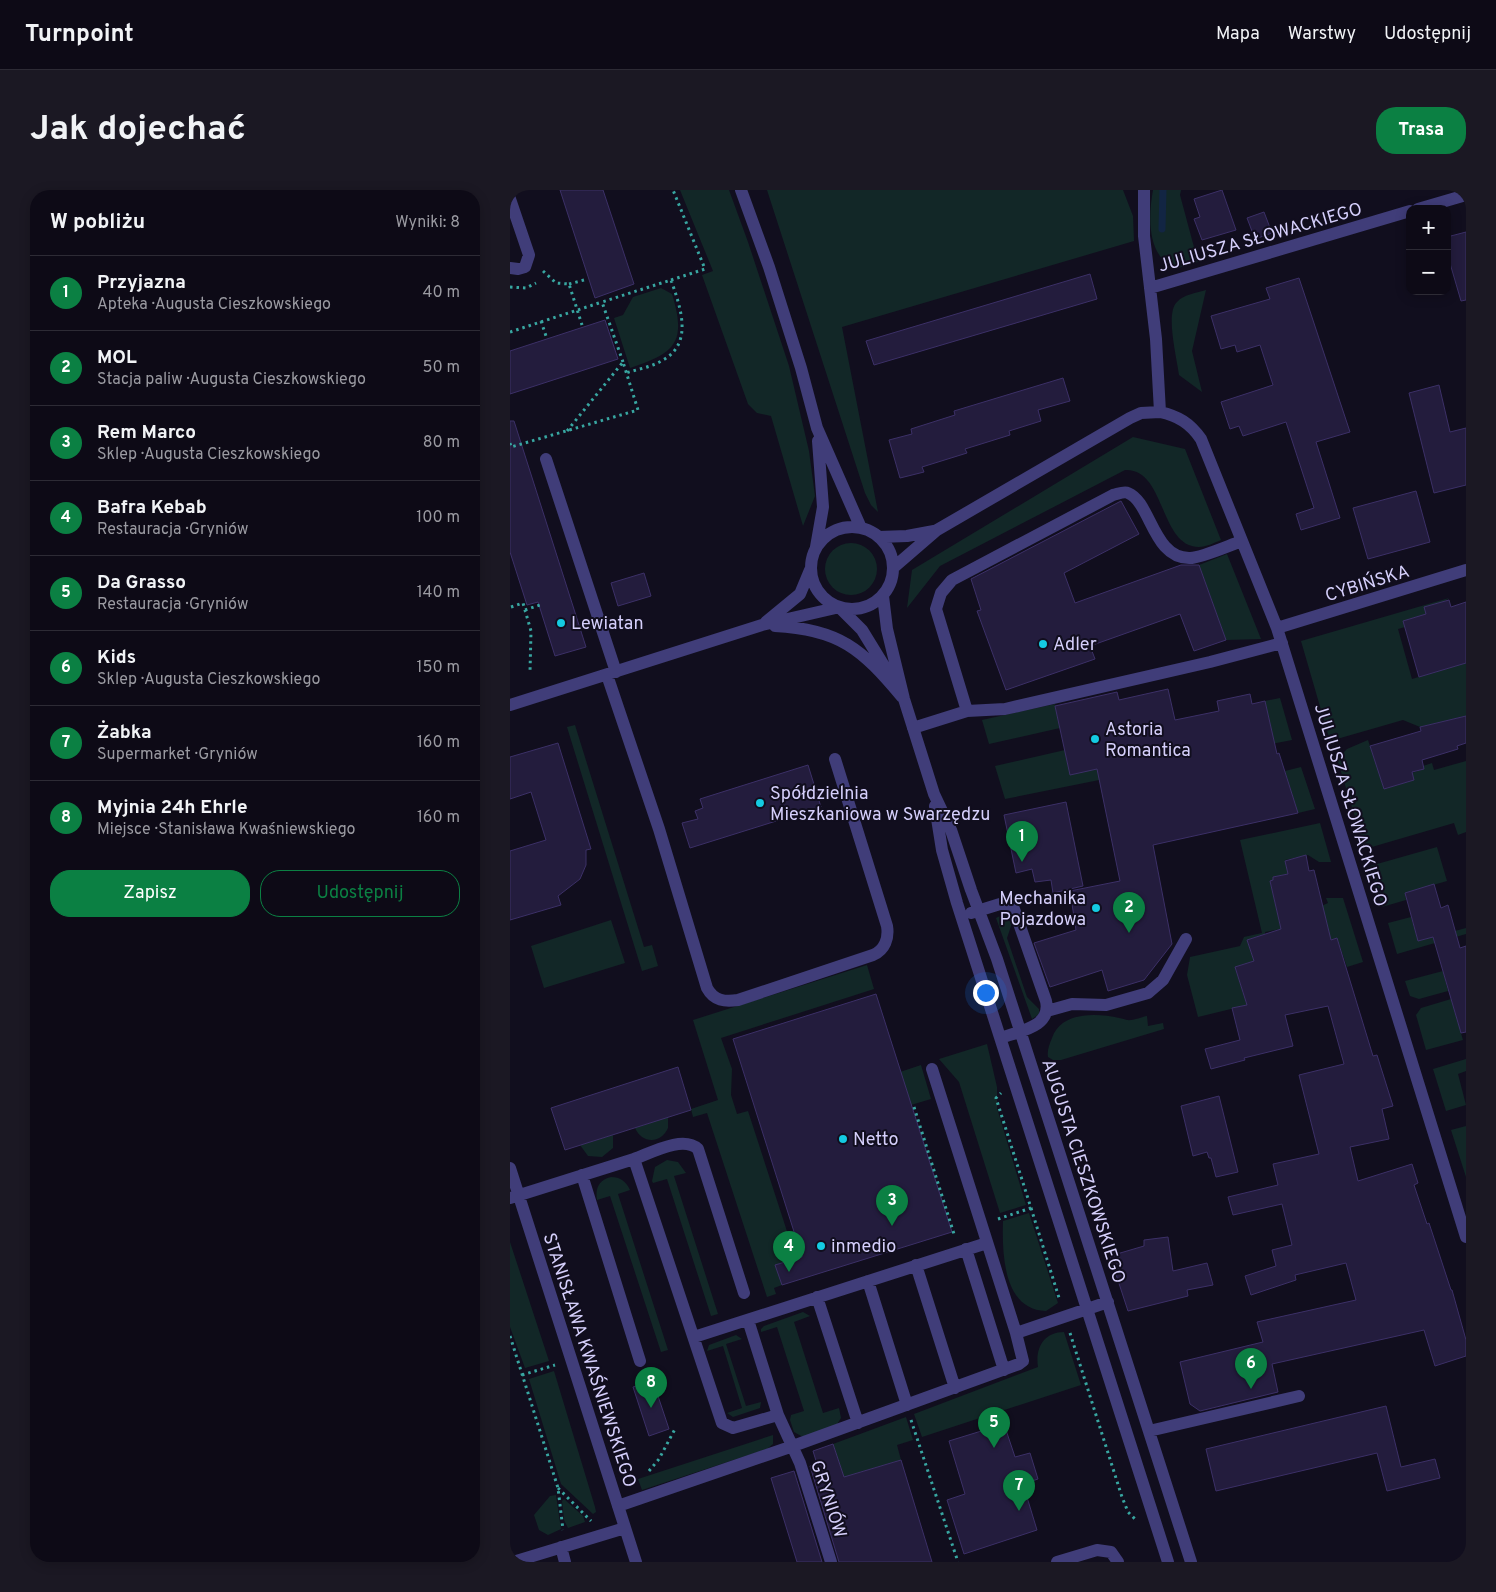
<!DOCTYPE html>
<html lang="pl">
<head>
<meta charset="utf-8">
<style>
  :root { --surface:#0d0a16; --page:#1b1823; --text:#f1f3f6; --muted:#9a9aa1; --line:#2d2b35; --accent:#0b8043 }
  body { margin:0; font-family:Overpass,sans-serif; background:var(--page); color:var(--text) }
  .controls { position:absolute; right:15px; top:15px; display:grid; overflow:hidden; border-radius:10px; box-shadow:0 2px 12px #0003 }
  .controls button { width:45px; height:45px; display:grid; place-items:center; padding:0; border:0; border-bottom:1px solid var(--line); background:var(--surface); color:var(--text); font:25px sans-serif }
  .you { position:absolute; left:475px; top:802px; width:18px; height:18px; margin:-12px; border:4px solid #fff; border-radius:50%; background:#1a73e8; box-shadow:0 0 0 8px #1a73e833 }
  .badge { display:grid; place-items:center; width:32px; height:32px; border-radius:50%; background:var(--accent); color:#fff; font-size:16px; font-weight:700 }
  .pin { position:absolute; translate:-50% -41px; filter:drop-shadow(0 1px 2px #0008) }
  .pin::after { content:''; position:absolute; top:26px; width:18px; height:15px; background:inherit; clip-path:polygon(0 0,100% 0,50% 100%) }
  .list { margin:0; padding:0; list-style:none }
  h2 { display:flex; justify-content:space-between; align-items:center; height:65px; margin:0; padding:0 20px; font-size:21px }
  h2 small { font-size:16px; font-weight:400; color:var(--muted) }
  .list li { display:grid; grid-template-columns:32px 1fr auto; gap:15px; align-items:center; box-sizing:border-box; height:75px; padding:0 20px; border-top:1px solid var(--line) }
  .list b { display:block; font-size:19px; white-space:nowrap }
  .list p { margin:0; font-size:16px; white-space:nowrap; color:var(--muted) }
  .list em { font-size:16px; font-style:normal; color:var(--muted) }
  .actions { display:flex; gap:10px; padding:15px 20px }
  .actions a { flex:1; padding:11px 0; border:1px solid var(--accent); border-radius:20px; text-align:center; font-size:18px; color:var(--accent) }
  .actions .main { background:var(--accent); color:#fff }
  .map { position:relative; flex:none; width:956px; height:1372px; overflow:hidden; border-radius:20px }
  header { display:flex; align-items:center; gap:30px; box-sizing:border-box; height:70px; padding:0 25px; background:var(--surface); border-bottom:1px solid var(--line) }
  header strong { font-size:24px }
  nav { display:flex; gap:28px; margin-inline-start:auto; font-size:18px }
  .intro { display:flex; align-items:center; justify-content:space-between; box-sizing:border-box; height:120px; padding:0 30px }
  h1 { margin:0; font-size:35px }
  .button { padding:12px 22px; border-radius:20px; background:var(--accent); color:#fff; font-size:18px; font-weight:700 }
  main { display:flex; gap:30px; padding:0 30px }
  aside { flex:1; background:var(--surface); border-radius:20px; box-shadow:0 2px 12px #0003 }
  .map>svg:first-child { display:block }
  .green { fill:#122727 }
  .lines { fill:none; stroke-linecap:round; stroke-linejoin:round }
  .stream { stroke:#122543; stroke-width:7 }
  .building { fill:#231c3d; stroke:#3c3067 }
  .path { stroke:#38a6a1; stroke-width:3; stroke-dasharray:2.5 4; stroke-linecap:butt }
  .minor { stroke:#403d79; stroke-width:12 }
  .poi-dot { fill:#14cbe2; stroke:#110e1e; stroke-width:2 }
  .labels { text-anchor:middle; stroke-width:4; stroke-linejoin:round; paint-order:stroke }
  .street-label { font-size:18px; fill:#d5cffb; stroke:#110e1e }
  .poi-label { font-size:18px; fill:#d5cffb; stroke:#110e1e; text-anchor:start }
</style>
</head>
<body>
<header>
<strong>Turnpoint</strong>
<nav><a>Mapa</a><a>Warstwy</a><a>Udostępnij</a></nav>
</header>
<div class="intro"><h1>Jak dojechać</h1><a class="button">Trasa</a></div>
<main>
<aside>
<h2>W pobliżu<small>Wyniki: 8</small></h2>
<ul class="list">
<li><span class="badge">1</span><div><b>Przyjazna</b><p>Apteka · Augusta Cieszkowskiego</p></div><em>40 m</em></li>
<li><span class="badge">2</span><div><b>MOL</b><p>Stacja paliw · Augusta Cieszkowskiego</p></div><em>50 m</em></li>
<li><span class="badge">3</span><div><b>Rem Marco</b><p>Sklep · Augusta Cieszkowskiego</p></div><em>80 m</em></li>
<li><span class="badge">4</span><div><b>Bafra Kebab</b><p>Restauracja · Gryniów</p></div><em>100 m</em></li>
<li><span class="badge">5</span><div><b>Da Grasso</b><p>Restauracja · Gryniów</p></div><em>140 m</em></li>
<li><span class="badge">6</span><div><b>Kids</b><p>Sklep · Augusta Cieszkowskiego</p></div><em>150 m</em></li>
<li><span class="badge">7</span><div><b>Żabka</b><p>Supermarket · Gryniów</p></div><em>160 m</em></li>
<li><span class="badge">8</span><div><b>Myjnia 24h Ehrle</b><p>Miejsce · Stanisława Kwaśniewskiego</p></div><em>160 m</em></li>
</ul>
<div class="actions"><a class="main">Zapisz</a><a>Udostępnij</a></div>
</aside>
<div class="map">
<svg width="956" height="1372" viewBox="0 0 956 1372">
  <rect width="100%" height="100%" fill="#110e1e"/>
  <path class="green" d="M170,0H219L238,52L279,176L299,261L305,306L293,336L261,226L247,223L238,214L192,85L203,81Z
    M257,0H613L623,26L624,51L332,137L368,322L361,315L355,303Z
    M643,0H671L670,5L688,72L665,79C637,65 638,28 643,0Z
    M151,98L162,104C177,153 165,163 120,178L104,128L113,125L123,107Z
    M696,100L682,161L692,202L669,185C667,168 655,123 667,112C674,104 687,103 696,100Z
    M623,247L675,259L711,350C704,353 696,357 689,357C649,357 656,278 615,280L430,376L397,418L402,380Z
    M315 379a26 26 0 1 1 52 0a26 26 0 1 1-52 0Z
    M717,364L751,449L716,450L689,375Z
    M939,408L916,424L893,431L895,437L888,439L902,489L956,473V526L910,537L893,530L820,551L791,451Z
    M770,508L782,550L681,570L762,543L755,511Z
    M545,514L550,538L479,554L472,530Z
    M65,535L134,757L142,755L148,776L132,781L57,537Z
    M858,550L874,599L904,590L902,583L914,579L913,576L922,573L924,580L956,571V642L948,645L944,633L855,659L827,569L837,559Z
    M555,560L601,576L604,587L495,609L485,576Z
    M791,577L805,619L788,623L775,581Z
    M810,633L821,672H809L798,665L775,670L778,684L763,687V690L760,691L770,735L818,713L816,708H833L853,772L837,777L827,748L799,756L793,735L755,742V744L737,750L744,771L725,777L736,813L758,810L688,827L677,785L680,767L730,756L734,747L752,743L730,650Z
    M927,657L937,691L895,703L896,710L872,717L860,676Z
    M490,726L496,728L502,733L497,748L517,807L529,819V824L522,829L486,728Z
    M901,727L908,751L956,738V744L887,764L878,733Z
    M101,730L115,773L34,798L21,756Z
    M357,775L364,799L211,848L222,879L221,905L227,924L238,921L286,1069L266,1075L272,1095L264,1098L266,1104L257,1107L197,923L183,927L181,919L208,910L183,830Z
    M933,781L938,801L909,809L900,806L895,791Z
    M941,809L953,850L916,860L906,825L911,818Z
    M637,826L638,836L653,833L654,839L551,870H543L538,867C537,861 539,855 542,848C552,819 593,823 617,830C622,831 632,827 637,826Z
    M477,854L487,897V918L516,1015L490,1023L449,892L429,869Z
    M956,869V881L948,884L956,915L936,921L923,879Z
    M411,875L421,909L401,915L390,882Z
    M158,927V938C151,954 132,954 125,938Z
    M956,936V987L941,940Z
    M103,945V958L92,967L78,966L70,955Z
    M157,970L168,972L176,983L164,986L208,1124L201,1126L157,989L143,993L142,991L145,977Z
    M101,987C110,987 116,991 120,1000L108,1004L158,1160L151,1162L100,1006L87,1010C85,998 89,990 101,987Z
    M519,1023L548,1113L536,1121C493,1120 492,1063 493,1031Z
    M0,1052L39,1171L15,1178L0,1137Z
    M293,1122L300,1126L284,1132L313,1223L329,1218L331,1228L326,1236L293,1247L284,1242L280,1230L281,1225L294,1221L267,1137L251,1142V1139L254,1136Z
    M554,1142L571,1195L412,1247L404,1224L528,1177C525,1158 534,1142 554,1142Z
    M226,1145L232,1149L216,1154L236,1216L251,1212L250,1218L223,1227L217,1223L232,1218L213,1156L197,1161L199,1155Z
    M44,1181L85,1317L86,1322L83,1324L51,1294L19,1189Z
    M396,1227L403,1250L387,1255L391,1270L347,1283L361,1372L323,1254Z
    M263,1245V1254L257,1259L132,1300L128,1289Z
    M46,1305L51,1339L38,1345L29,1340L24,1325L40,1306Z
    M54,1309L73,1326L75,1332L58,1338L54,1330L52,1311Z"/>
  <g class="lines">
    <path class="stream" d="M652,39L653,0"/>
  </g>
  <path class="building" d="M50,0H93L124,94L85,108Z
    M712,0L726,40L692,50L684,29L690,27L684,9Z
    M754,22L762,43L745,49L737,28Z
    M956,42V110L951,111L937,63V47Z
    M580,84L587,109L364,175L356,151Z
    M789,88L840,242L806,252L830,328L791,340L786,324L804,318L776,232L733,246L729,236L720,239L711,212L763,195L750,155L727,162L725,155L711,159L701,126L760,109L756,98Z
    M95,130L108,169L0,204V161Z
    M553,188L560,211L528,220L531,231L499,241L500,245L455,259L457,263L412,277L414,282L390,288L379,250L402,244L401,239L445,225L444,221Z
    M929,195L940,242L956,238V295L924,303L899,203Z
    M0,231H4L76,457L45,466L28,412L17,415L0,362Z
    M906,301L920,352L858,369L843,318Z
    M611,311L629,344L554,383L565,413L671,375H689L716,450L684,461L670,424L580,456L585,469L496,500L467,421L471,420L461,389Z
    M134,383L141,406L108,416L101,393Z
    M939,410L941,417L956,412V473L909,487L893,431L916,424L914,417Z
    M658,499L665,530L709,521L707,511L740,504L742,514L755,511L767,564L769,563L788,623L643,655L662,754L634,790L598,801L592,780L540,797L524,753L566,740L560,701L610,691L587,579L560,585L545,516L607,502L609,510Z
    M956,526V553L947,556L948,559L912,570L914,579L902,582L904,590L874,599L860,556L911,541L910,537Z
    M48,553L81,659L76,660V675L70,689L48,706L51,715L0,730V661L36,650L21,602L0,609V567Z
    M298,575L311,617L180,658L172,633L188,629L185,621L193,618L190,609Z
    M556,612L573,696L543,703L541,690L525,692L522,679L506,683L494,625Z
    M796,665L799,681L804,680L821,750L827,748L863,866L867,865L883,916L872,919L879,949L840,957L848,991L902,974L908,993L904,995L917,1034L919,1033L941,1100H942L956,1150V1166L925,1176L914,1140L762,1174L768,1202L690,1221L680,1214L670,1172L753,1152L747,1132L846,1110L836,1073L785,1085L786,1090L741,1105L735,1086L766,1076L762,1060L782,1055L772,1014L723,1025L718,1007L768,995L763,974L809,964L789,885L834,874L818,816L775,825L783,856L734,868L735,870L701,879L695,859L730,850L722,818L737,815L725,777L744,771L737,750L771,739L760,691L763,690V687L778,684L775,671Z
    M924,694L931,718L938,715L950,758L956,756V842L951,843L923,747L908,751L895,703Z
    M366,804L442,1042L272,1095L265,1075L292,1067L223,849Z
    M168,877L181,920L55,960L41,918Z
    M709,906L728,982L706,987L701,968H699L697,962L683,966L671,916Z
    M658,1047L663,1081L697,1073L703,1095L677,1100L678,1106L618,1121L600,1066L634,1056V1050Z
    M143,1191L159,1239L139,1246L123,1197Z
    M876,1216L891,1277L925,1269L930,1288L877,1301L867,1263L706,1301L696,1259Z
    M494,1234L505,1267L520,1263L528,1289L513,1294L527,1340L454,1364L437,1310L455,1304L439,1251Z
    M323,1254L334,1287L391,1270L422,1372H329L300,1276L307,1274L303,1261Z
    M284,1281L312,1372H287L261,1288Z"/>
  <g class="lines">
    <path class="path" d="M33,81L46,93L59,94L72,135
      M161,90L195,79L163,0
      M59,94L74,90
      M0,97L16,98L26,93
      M31,131L36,146
      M0,142L92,112
      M113,172L92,112L161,90C170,116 184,153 153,170C142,177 128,179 116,183
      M0,253L1,257L128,220L113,172L57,241
      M1,417L13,413L21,441L20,482
      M15,420L33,414
      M404,917L444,1044
      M521,1018L550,1111
      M488,1029L521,1018L486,908L491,903
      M560,1143L612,1307L618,1322L625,1329
      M0,1146L48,1298L53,1340
      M12,1185L45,1175
      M401,1230L448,1372
      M139,1281L149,1269L165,1239
      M48,1298L81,1331"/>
    <path class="minor" d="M231,0L259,77L291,178L307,238L351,338
      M0,9L19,65L15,77L8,79L0,78
      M908,19L956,5
      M640,98L900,21
      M650,222C668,226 680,233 691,249L767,438L956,1047
      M36,269L106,482
      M301 378a41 41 0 1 1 82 0a41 41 0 1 1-82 0Z
      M369,347L397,346L424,341
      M732,351C720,355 691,368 680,368C643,369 641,312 618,303C614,301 608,304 603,305L442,390L431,403L426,419L457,521L495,519L700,472L772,453
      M306,357L313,317L308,251
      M383,378L427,340L620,228L631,223L650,222L646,149L634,46V0
      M373,406L377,439L394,509L424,604L441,640L461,700L487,769L681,1372
      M330,418L352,440L379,484
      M256,432L290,404L300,380
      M265,436C329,439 352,459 392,507
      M767,438L956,380
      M97,485L149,639L197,798C204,811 215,812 228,810L363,765C375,760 379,748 377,736L325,569
      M0,515L252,435L330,417
      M403,538L457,521
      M425,616L432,660L447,713L658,1372
      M461,723L490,714L504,719L536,811C542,837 509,841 491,848
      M537,821L562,814L596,815L638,803L653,790L676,749
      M422,879L506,1143L598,1112
      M124,969C141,963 173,945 188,959L234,1103
      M0,978L126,1372
      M72,985L130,1171
      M0,1008L124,969L212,1233L223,1238L268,1225
      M456,1059L494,1180
      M406,1075L445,1198
      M358,1091L397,1215
      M307,1107L348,1233
      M238,1130L268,1225L290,1273L321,1372
      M184,1147L477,1053
      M639,1241L789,1206
      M108,1316L283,1256L509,1174L513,1171L506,1143
      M51,1357L55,1372
      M3,1372L115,1338
      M547,1372L587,1360L601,1362L608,1372"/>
  </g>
  <g class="poi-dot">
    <circle cx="51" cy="433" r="5"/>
    <circle cx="533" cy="454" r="5"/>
    <circle cx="585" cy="549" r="5"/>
    <circle cx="250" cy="613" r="5"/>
    <circle cx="586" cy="718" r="5"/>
    <circle cx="333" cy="949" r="5"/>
    <circle cx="311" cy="1056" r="5"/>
  </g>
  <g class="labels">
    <g class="street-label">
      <text transform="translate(750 47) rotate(-16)" y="6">JULIUSZA SŁOWACKIEGO</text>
      <text transform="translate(857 393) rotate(-17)" y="6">CYBIŃSKA</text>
      <text transform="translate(841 615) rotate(73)" y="6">JULIUSZA SŁOWACKIEGO</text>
      <text transform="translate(574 981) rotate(72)" y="6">AUGUSTA CIESZKOWSKIEGO</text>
      <text transform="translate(80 1170) rotate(72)" y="6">STANISŁAWA KWAŚNIEWSKIEGO</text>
      <text transform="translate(319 1309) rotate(72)" y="6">GRYNIÓW</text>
    </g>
    <g class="poi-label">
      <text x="61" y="439">Lewiatan</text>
      <text x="543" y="460">Adler</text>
      <text x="595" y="545">Astoria<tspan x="595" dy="21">Romantica</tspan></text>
      <text x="260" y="609">Spółdzielnia<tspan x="260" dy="21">Mieszkaniowa w Swarzędzu</tspan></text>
      <text x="576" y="714" text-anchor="end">Mechanika<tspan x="576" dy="21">Pojazdowa</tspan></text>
      <text x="343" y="955">Netto</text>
      <text x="321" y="1062">inmedio</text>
    </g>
  </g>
</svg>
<div class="controls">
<button>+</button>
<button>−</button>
</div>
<div class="you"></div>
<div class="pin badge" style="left:512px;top:672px">1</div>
<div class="pin badge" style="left:619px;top:743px">2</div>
<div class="pin badge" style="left:382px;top:1036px">3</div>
<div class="pin badge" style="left:279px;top:1082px">4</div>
<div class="pin badge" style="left:484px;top:1258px">5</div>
<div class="pin badge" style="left:741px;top:1199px">6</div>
<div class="pin badge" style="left:509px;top:1321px">7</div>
<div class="pin badge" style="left:141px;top:1218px">8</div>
</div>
</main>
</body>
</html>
